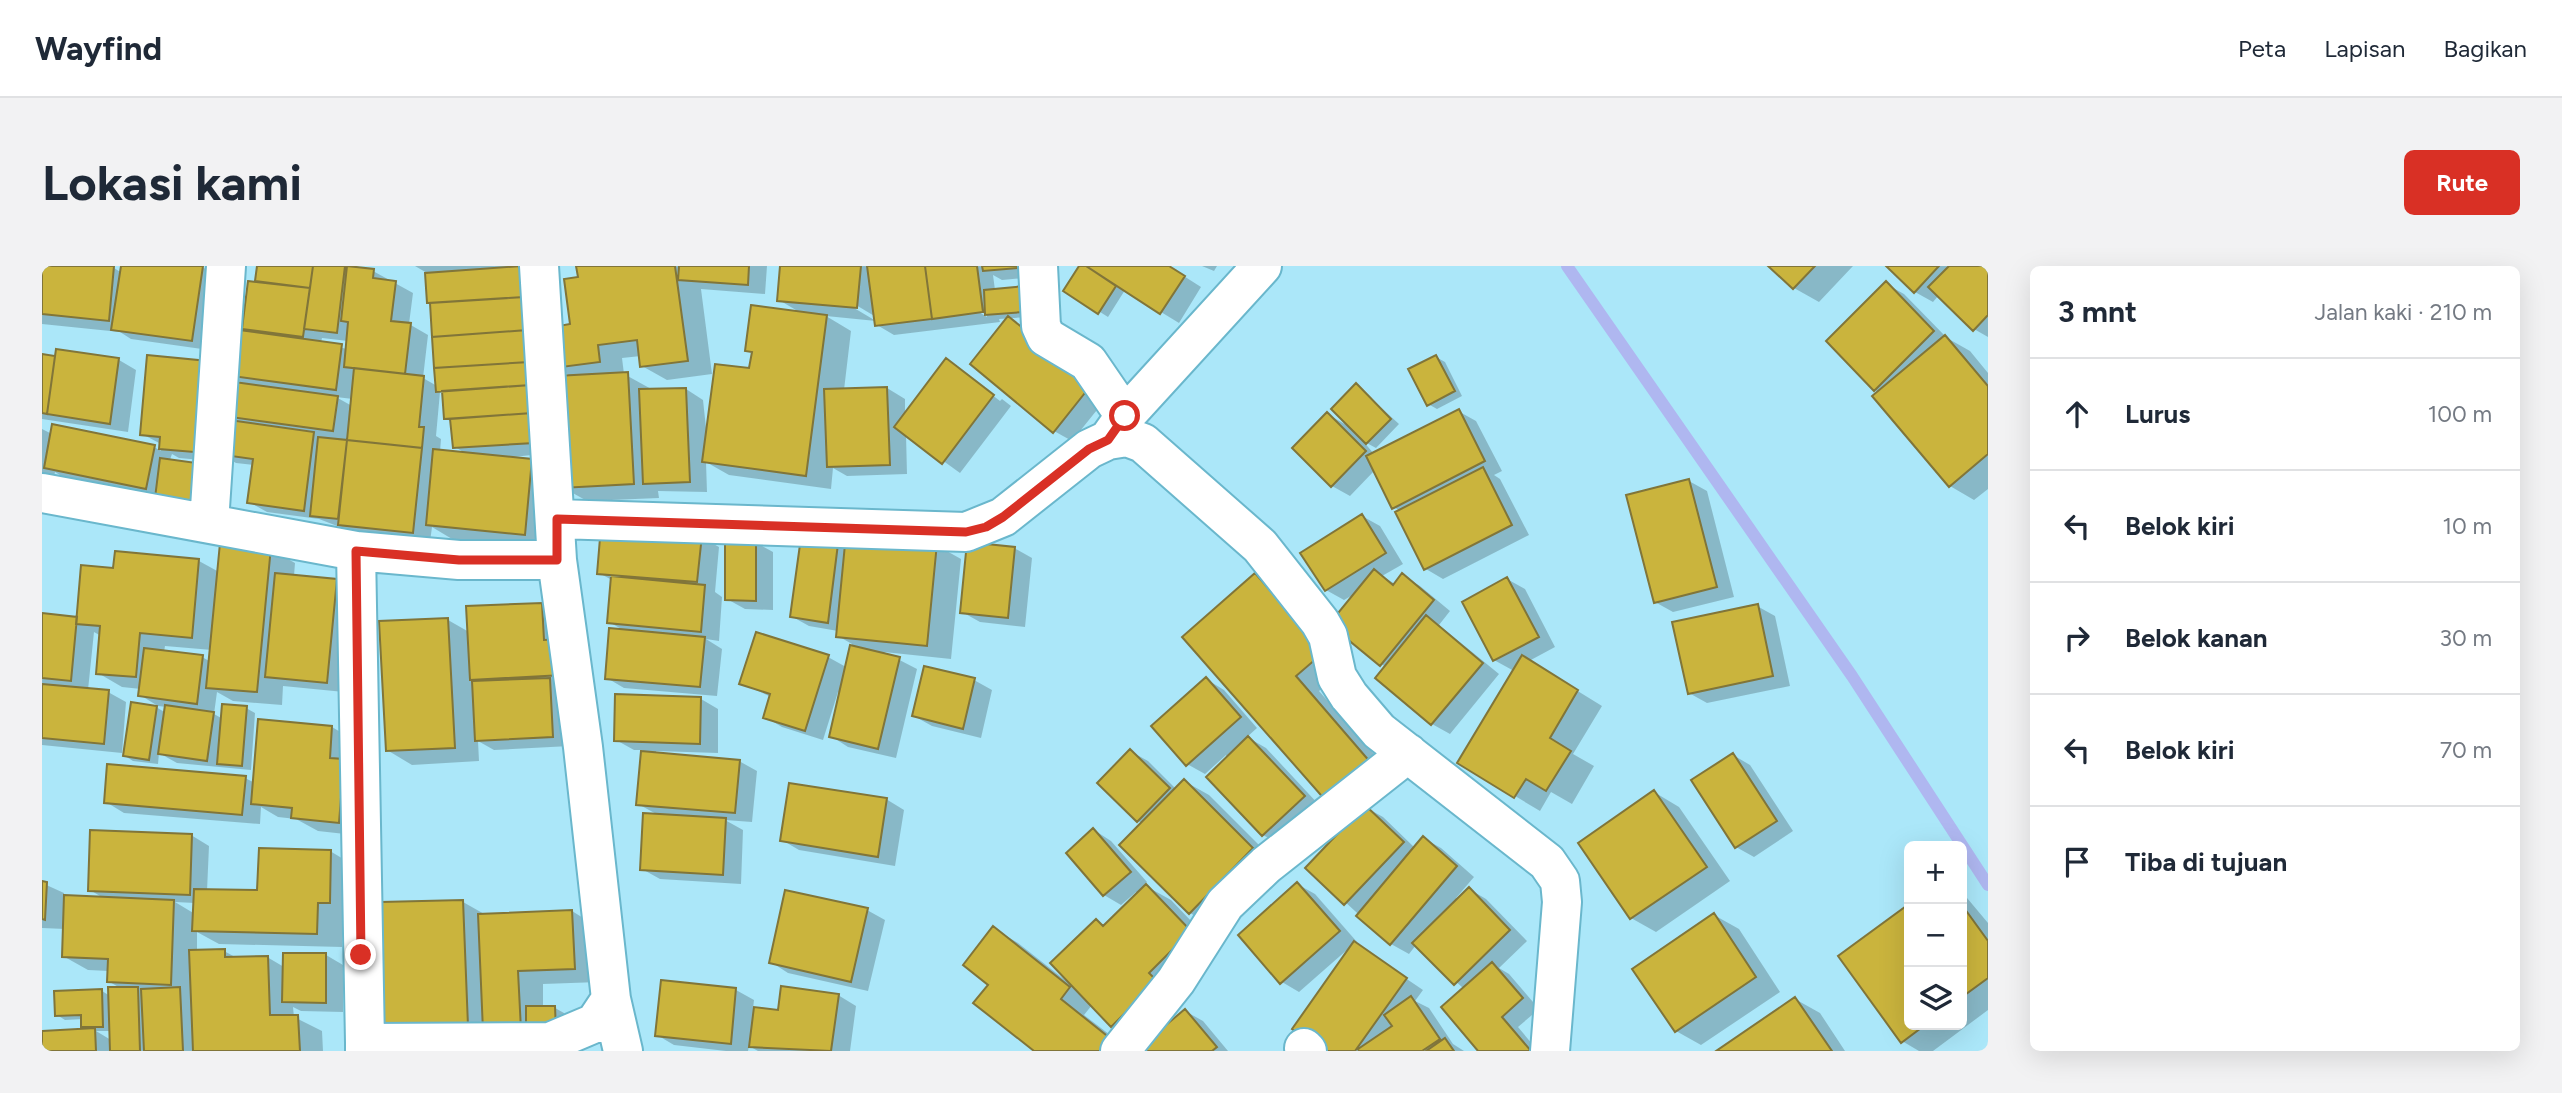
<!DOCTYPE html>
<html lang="id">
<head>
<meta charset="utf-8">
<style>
  :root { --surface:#fff; --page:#f2f2f3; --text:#1f2937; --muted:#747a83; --line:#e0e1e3; --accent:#d93025 }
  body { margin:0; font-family:Figtree,sans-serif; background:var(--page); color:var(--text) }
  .controls { position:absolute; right:21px; bottom:21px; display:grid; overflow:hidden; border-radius:10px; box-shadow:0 7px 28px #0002 }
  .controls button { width:63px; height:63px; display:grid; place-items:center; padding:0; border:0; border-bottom:2px solid var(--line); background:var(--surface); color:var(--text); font:35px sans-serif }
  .stop { position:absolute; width:21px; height:21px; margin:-16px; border:5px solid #d93025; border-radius:50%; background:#fff }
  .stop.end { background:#d93025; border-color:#fff; box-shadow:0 2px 7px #0008 }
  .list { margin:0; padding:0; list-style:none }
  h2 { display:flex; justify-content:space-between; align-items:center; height:91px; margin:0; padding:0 28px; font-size:30px }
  h2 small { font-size:23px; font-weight:400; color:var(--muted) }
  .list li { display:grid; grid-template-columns:46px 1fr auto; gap:21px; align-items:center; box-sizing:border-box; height:112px; padding:0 28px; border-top:2px solid var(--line) }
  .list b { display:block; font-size:26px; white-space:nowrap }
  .list em { font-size:23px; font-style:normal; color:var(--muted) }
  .icon { flex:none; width:38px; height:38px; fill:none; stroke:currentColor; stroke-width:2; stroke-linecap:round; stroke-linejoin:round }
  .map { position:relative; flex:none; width:1946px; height:785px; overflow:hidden; border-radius:10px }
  header { display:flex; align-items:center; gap:42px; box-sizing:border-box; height:98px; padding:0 35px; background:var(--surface); border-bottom:2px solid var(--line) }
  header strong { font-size:33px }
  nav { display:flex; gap:38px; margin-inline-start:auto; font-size:24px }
  .intro { display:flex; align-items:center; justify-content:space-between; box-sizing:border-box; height:168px; padding:0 42px }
  h1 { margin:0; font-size:49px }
  .button { padding:18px 32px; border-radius:10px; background:var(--accent); color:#fff; font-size:24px; font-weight:700 }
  main { display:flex; gap:42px; padding:0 42px }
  aside { flex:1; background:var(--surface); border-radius:10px; box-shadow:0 7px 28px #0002 }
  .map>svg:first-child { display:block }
  .shadow { fill:#0003; fill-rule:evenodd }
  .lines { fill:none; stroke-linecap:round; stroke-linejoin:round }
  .stream { stroke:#afb7f0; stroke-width:12 }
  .building { fill:#cab43d; stroke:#817539; stroke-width:2 }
  .minor-casing { stroke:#6ab7cc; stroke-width:42 }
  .minor { stroke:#fff; stroke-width:38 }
  .route { stroke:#d93025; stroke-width:9 }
</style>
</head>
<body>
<header>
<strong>Wayfind</strong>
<nav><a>Peta</a><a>Lapisan</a><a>Bagikan</a></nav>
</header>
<div class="intro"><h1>Lokasi kami</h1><a class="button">Rute</a></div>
<main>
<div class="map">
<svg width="1946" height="785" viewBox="0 0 1946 785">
  <rect width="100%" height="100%" fill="#abe7f9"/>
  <path class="shadow" d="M0,0H53L72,2L80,7L81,0L160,1L178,11L167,84L89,73L78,66L0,58Z
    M217,0H314L331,5L371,27L367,58L386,69L381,112L395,120L385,7L373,0H486L509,187L462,192L490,194L508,282L410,273L390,261L388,276L316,268L277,253L225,246L207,236L212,199L194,197L182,190L181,196L137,192L130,188L115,230L21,211L13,206L8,228L0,227V163L10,168L112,181L119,185V178L100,168L166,97L213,68L202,62ZM280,72L306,75L305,83L279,77ZM183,108L204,119L181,141ZM398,126L402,128L403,152L410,156L413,181L425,188L398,186L399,173L394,170ZM294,131L311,133L310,140Z
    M536,0H725L723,28L659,23L670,108L625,114L600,100L599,90L580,92L582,108L611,124L644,123L661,134L665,171L708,104L711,87L705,84L759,47L737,34L740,0H1005L1006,10L960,14L951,9L953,24L1002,50L957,53L958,56L852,69L835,59L834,55L784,50L809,65L802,124L845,122L863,133V150L905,94L958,135L960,133L969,140L918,207L864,168L865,208L805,210L791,202L789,223L687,209L664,196L665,226L616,225L617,232L545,235L520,221L530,111L513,101L530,60L538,13ZM809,36L834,51V55L807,39ZM934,40L945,47V51L932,43Z
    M1039,0H1126L1159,21L1137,57L1083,24L1066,51L1023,24Z
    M1160,0H1175L1172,5Z
    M1729,0H1811L1777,36L1752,22Z
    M1846,0H1946V71L1932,63L1897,29L1891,36L1873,26Z
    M1844,18L1862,28L1905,72L1928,85L1946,107V223L1932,234L1908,220L1833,123Z
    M967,52L984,63L1067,129L1030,175L1012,165L930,98Z
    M0,90L77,94L94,104L86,166L0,153Z
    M1394,91L1403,96L1420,130L1395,143L1386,138Z
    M1314,119L1357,158L1334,182L1321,175L1332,188L1416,145L1434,155L1460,205L1452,209L1458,213L1487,269L1401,313L1384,303L1358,245L1352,241L1333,204L1308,230L1290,220L1285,148L1308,161Z
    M1647,215L1665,225L1692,331L1631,346L1613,336Z
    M1320,250L1338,260L1361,298L1340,310L1353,318L1361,310L1378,320L1408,345L1397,359L1457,408L1408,468L1390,458L1335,412L1344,401L1339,398L1316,326L1302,334L1284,324Z
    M761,266L894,279L919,293L909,393L842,386L875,403L854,492L806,481L789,470L798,427L796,426L781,474L740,461L723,451L729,431L699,417L786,391L804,401L810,378L796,370V365L767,360L749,350Z
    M659,271L677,281L673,326L680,331L677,375L664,373L680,383L675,430L582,422L565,412L583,365L567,356L570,314L557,307Z
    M713,276L731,286V344L703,343L685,333Z
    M972,282L990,292L983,361L938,356L920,346Z
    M228,283L253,297L252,310L295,314L312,325L302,426L241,420L240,439L191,435L175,426L172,448L181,453L204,442L213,447L209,504L135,497L117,487L116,498L91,495L83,490L114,441L124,447L125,441L116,440L98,429L99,423L80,421L56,407L59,370L52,366L46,424L66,426L84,436L80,487L0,479V349L36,352L73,304L157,295L177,306ZM123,380L170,384L169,396L160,391L122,386Z
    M1213,309L1238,323L1305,401L1277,425L1353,512L1321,540L1341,551L1373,582L1381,572L1399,582L1432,611L1414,632L1416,634L1427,623L1444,633L1485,675L1457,702L1467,708L1497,743L1476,761L1496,785H1438L1422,723L1374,679L1367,688L1349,678L1266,602L1322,543L1286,535Z
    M1465,313L1483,323L1513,381L1487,395L1560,440L1531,488L1552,500L1530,538L1509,526L1498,545L1418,497L1472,405L1452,394Z
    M499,338L517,349L528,480L452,484L436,475L437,495L370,499L345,484L406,354L427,366Z
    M1715,340L1733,350L1748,420L1665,437L1647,427Z
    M1164,413L1182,424L1215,462L1205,471L1224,482L1279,541L1239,579L1221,569L1184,489L1163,508L1145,498Z
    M932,414L950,424L939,472L890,460L872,450Z
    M659,433L676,443V487L614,485V488L697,495L715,505L710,556L683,554L701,564L699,618L618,613L600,603L618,550L596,538L601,484H592L574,474Z
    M290,461L315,476L321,570L276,565L254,553L236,551L219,541L218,558L82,547L64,536L203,512L213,517Z
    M1088,485L1106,495L1134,523L1142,515L1167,529L1235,597L1173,661L1148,647L1100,557L1096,555Z
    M1691,489L1708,499L1751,565L1712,591L1694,581Z
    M1612,526L1637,541L1688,615L1614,666L1589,652Z
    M844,533L862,544L853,600L757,584L740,574Z
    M1052,564L1069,575L1105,616L1102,619L1129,634L1173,680L1095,773L1070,759L1050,739L1042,749L1089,785H995L948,719L951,662L976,677L1023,714L1054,655L1064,660L1096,628L1094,626L1079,639L1062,629Z
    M149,569L167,580L165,625L217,626L288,585L313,600L312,651L300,650V681L177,678L155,666V686L182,685L195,692L225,691L242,701L284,689L301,699V746L259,745L251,741L252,751L280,765L281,785H0V766L48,764L41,760V753L23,754L15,749L60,725L68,730L80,723L66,715L67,705L46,704L21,690L23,663L0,662V617L22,627V631L63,633L48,624ZM133,636L153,637V648ZM54,765H69V774Z
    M1255,618L1273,628L1315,676L1313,678L1381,724L1373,735L1387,742L1411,778L1422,785H1283L1306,683L1257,726L1240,716Z
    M1920,626L1946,657V744L1891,785H1877L1860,775L1798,691L1867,640V759H1920Z
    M421,636L444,649L530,645L554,660L557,716L501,718V742H513L522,747V769L369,776Z
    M825,644L843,654L826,725L746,707L729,696Z
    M1672,649L1697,663L1738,726L1659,779L1634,765Z
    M620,716L694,724L712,734L711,743L737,746L796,729L814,740L808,785H716L707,780L706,785H684L632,779L615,769Z
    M1753,733L1778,747L1803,785H1677Z
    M1143,745L1161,755L1186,785H1096Z"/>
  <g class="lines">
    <path class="stream" d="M1525,0L1810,410L1946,619"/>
  </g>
  <path class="building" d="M0,0H72L67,55L0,48Z
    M79,0H161L150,75L69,64Z
    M215,0H271L268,22L213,15Z
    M271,0H303L295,67L262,63Z
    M305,0L332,3L331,12L354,15L349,55L369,57L363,108L302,101L306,56L299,55Z
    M480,0L482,31L385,37L383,7Z
    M534,0H633L646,95L598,101L595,74L556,79L558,96L512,102L506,62L528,58L522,13L536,11Z
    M637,0H707L706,19L636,14Z
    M738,0H819L815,42L735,35Z
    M825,0H883L890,53L833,60Z
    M883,0H935L941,46L890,53Z
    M940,0H989V1L941,5Z
    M1037,0H1044L1074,20L1056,48L1021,25Z
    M1044,0H1127L1143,10L1118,48Z
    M1726,0H1773L1751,23Z
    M1844,0H1897L1872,27Z
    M1907,0H1946V49L1931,65L1886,21Z
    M206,15L268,22L261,71L200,63Z
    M1844,15L1892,65L1832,125L1784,75Z
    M993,19L994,45L943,49L942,24Z
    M482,31L485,64L390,71L388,37Z
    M709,39L785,49L764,210L660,196L673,98L707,102L710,86L703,85Z
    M966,50L1050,118L1011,167L928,98Z
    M190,63L300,78L294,124L183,109Z
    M485,64L487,96L392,102L390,71Z
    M1903,69L1946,120V188L1907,221L1830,130Z
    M14,83L77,92L68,158L5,148Z
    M0,88L13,90L5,148L0,147Z
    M105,89L166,95L164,187L117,183L118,171L98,169Z
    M1394,89L1413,125L1385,140L1366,103Z
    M904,92L952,129L900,198L852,161Z
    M487,96L488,119L394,126L392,102Z
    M312,102L382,110L377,161H382L380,182L305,174Z
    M586,106L592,218L519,222L514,110Z
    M185,115L296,130L291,165L181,150Z
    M1314,117L1349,153L1324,178L1289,143Z
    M488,119L490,147L402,153L400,125Z
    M845,121L848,199L785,201L782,123Z
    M644,122L648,216L601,218L597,123Z
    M1417,143L1443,195L1350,243L1324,190Z
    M1285,146L1324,185L1289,221L1250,182Z
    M490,147L492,177L411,182L408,153Z
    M180,153L272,166L262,245L205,237L211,193L175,188Z
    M10,158L113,179L104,223L2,202Z
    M276,171L305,174L296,253L268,250Z
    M305,174L380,182L371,267L296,259Z
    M391,183L490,193L483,269L384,259Z
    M118,192L169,199L163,246L112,240Z
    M1441,201L1470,259L1382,304L1353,246Z
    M1647,213L1675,321L1612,337L1584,229Z
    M1320,248L1344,287L1283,325L1258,287Z
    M559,260L660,269L655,316L555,308Z
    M760,264L797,270L786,357L748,351Z
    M804,268L895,277L885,380L794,371Z
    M683,274H714V335L683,334Z
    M925,276L973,281L966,352L918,347Z
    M178,277L229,281L215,426L164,422Z
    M73,285L157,293L150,372L98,367L94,411L54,408L58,360L34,358L39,299L71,302Z
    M1332,303L1351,319L1360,307L1392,334L1338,400L1287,358Z
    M233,307L295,313L285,417L223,411Z
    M1213,307L1282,386L1254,410L1329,497L1285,536L1140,371Z
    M569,310L663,319L659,366L565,357Z
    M1465,311L1497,371L1451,395L1420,336Z
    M500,337L502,374L519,373L521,409L428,414L424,340Z
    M1716,338L1731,410L1646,428L1630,356Z
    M0,347L35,351L29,415L0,412Z
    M1384,349L1441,397L1389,459L1333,412Z
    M406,352L413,482L344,485L337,355Z
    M567,362L663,371L658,421L563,413Z
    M714,366L787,389L763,465L721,452L728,428L697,418Z
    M808,379L858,391L836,483L787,471Z
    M102,382L161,389L155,438L96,430Z
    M1480,389L1536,424L1508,472L1529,485L1504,525L1484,513L1472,532L1415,497Z
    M882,400L933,412L921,463L870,450Z
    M1164,411L1199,451L1144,500L1109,460Z
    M508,412L511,471L433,475L430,415Z
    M0,418L67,424L62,478L0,472Z
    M573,428L659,431L658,478L572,475Z
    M89,436L115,440L107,494L81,490Z
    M180,438L205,440L200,500L175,498Z
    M123,439L172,446L165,495L116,488Z
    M216,453L290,460L288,492L302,493L297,557L249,552L250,542L209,538Z
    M1206,470L1263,530L1220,570L1164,511Z
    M1088,483L1128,522L1095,556L1055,517Z
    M599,485L698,494L693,547L594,539Z
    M1691,487L1735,555L1693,582L1649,514Z
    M65,498L204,510L200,549L62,537Z
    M1142,513L1211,582L1147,648L1077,579Z
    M747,517L845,532L836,591L738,575Z
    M1612,524L1665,601L1588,653L1536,577Z
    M1323,539L1362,576L1302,639L1263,602Z
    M601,547L684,552L681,609L598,604Z
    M1051,562L1089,606L1061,630L1024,587Z
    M48,564L150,568L148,629L46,625Z
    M1381,570L1415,600L1348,679L1314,650Z
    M217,582L289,584L288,637H276L275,668L150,665L152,623L215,624Z
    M0,615L5,616L3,654L0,653Z
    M1255,616L1298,665L1238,718L1196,669Z
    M1104,618L1149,665L1107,707L1115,715L1069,761L1008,697L1054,653L1061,660Z
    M1427,621L1468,664L1412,719L1370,677Z
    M743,624L826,642L809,716L727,697Z
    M22,629L132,634L129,719L65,716L66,693L20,691Z
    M421,634L426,760L342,763L339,636Z
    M1867,638V759H1883L1859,777L1796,690Z
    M1920,639L1946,675V712L1920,731Z
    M530,644L533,703L476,705L479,764L441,765L436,648Z
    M1672,647L1714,711L1633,766L1590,703Z
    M951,660L1028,721L1019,733L1069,773L1060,785H992L931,737L946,719L921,699Z
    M1312,675L1365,712L1313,785H1280L1250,763Z
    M183,683V691L226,690L228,749H256L258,785H151L147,684Z
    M241,687H284V737L240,736Z
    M1450,696L1481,732L1460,751L1489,785H1436L1399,741Z
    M619,714L694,722L689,778L613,770Z
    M739,720L797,728L789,785L707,781L712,741L736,744Z
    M66,721H96L98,785H68Z
    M138,721L141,785H102L99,723Z
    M60,723L61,761H39V749L13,750L12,725Z
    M1369,730L1398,773L1380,785H1317L1316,783L1350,760L1342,749Z
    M1753,731L1790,785H1674Z
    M484,740H513L514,765H484Z
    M1143,743L1175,781L1170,785H1093Z
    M53,762L54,785H0V765Z
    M1403,772L1412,785H1384Z"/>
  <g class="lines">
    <g class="minor-casing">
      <path id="minor" d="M996,0L999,60L1004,71L1046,96L1083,150
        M1066,174L1083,150L1220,0
        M0,227L314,285L417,294H515
        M515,253L924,266L961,251L1047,183L1066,174L1085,171L1101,177L1218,280L1278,356L1286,370L1295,411L1307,430L1337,465L1505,596L1518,615L1520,636L1508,785
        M167,257L184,0
        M314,285L323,777
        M569,733L581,785
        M1262,782L1265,785
        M323,785V777L508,776L553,757L569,733L541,481L515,294L497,0
        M1078,785L1134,715L1183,638L1224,599L1366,487"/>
    </g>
    <use href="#minor" class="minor"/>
  </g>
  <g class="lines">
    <path class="route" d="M319,689L314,285L417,294H515V253L924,266L944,261L961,251L1047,183L1066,174L1083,150"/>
  </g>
</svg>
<div class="controls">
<button>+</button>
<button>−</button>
<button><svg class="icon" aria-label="layers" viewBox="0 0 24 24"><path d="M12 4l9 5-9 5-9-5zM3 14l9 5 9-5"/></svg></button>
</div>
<div class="stop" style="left:1083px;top:150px"></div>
<div class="stop end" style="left:319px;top:689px"></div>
</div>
<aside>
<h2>3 mnt<small>Jalan kaki · 210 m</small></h2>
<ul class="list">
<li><svg class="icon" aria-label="ahead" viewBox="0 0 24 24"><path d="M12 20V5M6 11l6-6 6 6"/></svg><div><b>Lurus</b></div><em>100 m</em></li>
<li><svg class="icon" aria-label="left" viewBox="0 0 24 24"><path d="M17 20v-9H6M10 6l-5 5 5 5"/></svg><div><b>Belok kiri</b></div><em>10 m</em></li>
<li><svg class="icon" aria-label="right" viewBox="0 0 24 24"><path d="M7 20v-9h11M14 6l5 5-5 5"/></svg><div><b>Belok kanan</b></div><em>30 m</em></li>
<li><svg class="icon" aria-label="left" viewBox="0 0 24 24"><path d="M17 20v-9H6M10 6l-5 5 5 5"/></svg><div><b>Belok kiri</b></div><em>70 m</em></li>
<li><svg class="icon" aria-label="arrive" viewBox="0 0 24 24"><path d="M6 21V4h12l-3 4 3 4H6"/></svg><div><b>Tiba di tujuan</b></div></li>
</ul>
</aside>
</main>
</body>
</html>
